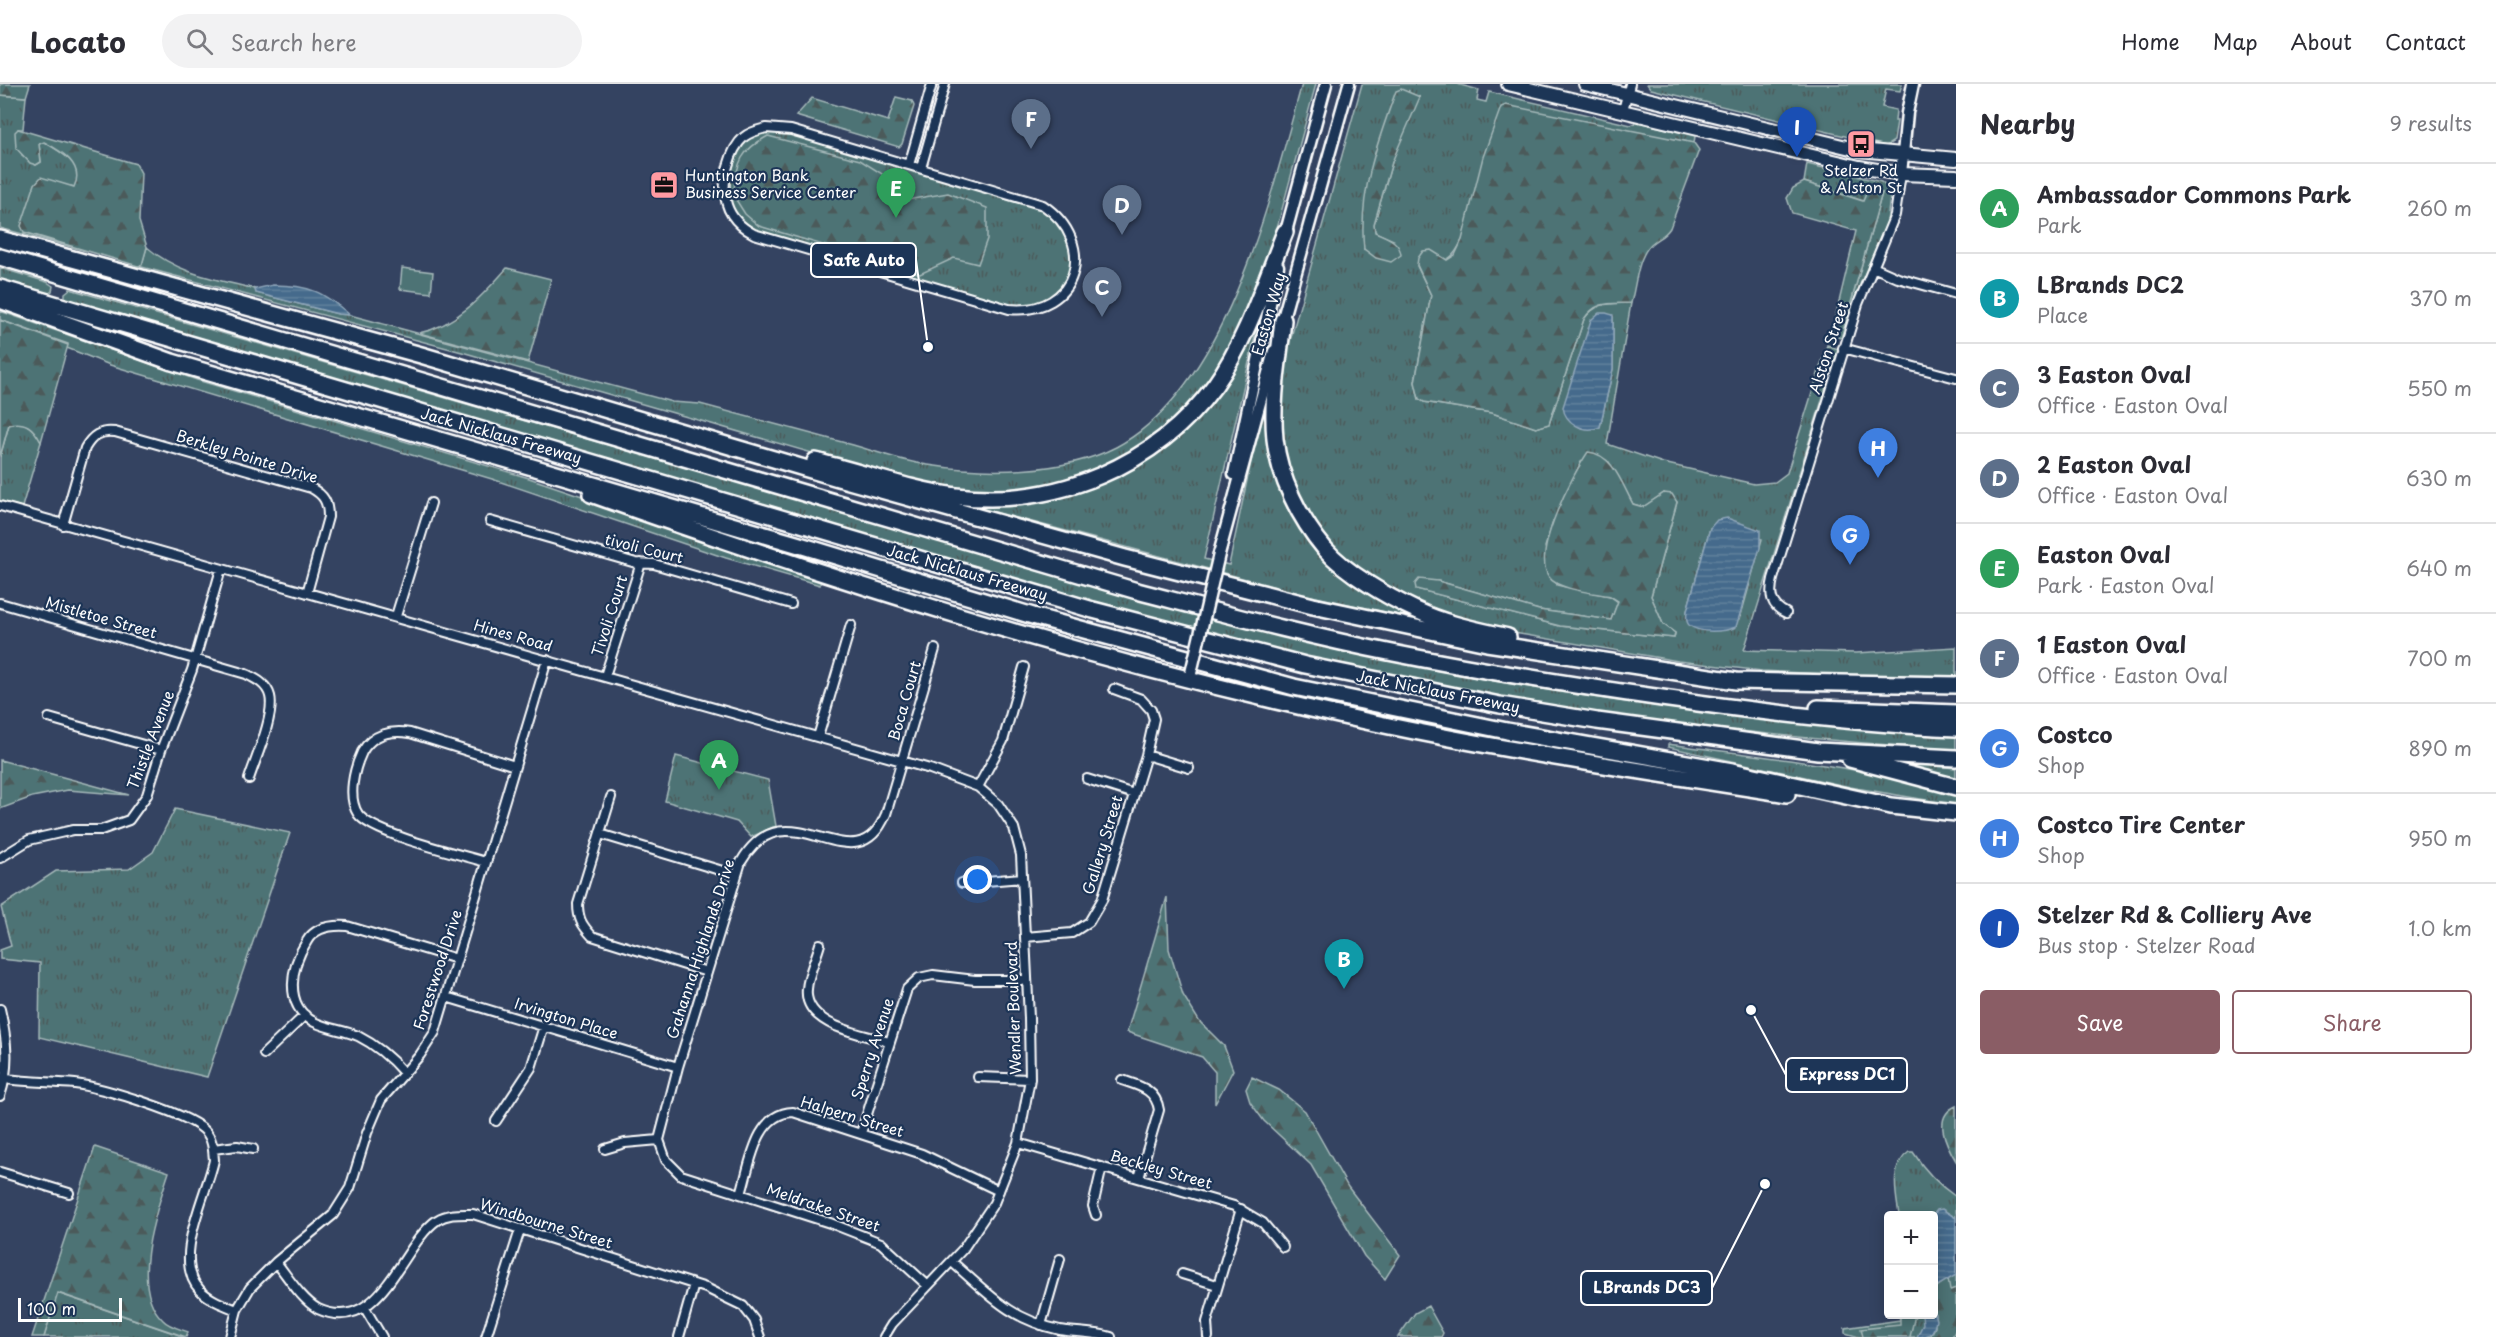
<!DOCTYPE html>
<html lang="en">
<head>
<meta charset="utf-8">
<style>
  :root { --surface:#fff; --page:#f2f2f3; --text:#2b2b33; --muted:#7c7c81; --line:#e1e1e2; --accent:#8a5d65 }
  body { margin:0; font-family:"Playpen Sans",sans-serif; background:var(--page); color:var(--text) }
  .controls { position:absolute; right:18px; bottom:18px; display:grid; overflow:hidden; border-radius:6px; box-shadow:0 3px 15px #0003 }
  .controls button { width:54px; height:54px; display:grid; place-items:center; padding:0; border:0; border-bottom:2px solid var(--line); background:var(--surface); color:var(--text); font:30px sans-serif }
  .scale { position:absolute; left:18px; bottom:15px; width:104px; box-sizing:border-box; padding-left:6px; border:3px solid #fff; border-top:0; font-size:16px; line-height:21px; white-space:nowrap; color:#fff; -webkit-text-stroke:4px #1d3557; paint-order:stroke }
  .you { position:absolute; left:978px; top:796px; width:21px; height:21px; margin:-15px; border:4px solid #fff; border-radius:50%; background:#1a73e8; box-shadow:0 0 0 9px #1a73e833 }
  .badge { display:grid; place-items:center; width:39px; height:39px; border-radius:50%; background:var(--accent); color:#fff; font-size:20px; font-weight:700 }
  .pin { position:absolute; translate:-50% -50px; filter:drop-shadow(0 2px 3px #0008) }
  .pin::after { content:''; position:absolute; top:32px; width:21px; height:18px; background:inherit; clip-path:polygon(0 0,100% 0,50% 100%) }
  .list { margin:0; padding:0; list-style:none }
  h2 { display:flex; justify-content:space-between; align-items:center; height:78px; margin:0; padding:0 24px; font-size:26px }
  h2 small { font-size:20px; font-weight:400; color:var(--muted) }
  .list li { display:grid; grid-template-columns:39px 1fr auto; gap:18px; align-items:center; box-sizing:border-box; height:90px; padding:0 24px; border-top:2px solid var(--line) }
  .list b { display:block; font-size:22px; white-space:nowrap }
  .list p { margin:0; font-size:20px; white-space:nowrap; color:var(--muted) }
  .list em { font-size:20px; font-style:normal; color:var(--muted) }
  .actions { display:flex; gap:12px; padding:18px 24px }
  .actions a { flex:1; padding:14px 0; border:2px solid var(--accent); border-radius:6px; text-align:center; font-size:21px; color:var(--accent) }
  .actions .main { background:var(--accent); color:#fff }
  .icon { flex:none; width:33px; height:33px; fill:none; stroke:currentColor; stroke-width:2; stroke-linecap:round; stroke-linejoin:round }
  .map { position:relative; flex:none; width:1956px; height:1253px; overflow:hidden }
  header { display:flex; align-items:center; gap:36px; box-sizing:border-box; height:84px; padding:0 30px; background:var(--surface); border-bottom:2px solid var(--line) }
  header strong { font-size:28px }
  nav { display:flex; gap:33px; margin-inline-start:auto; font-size:21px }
  .search { width:420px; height:54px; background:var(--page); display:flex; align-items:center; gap:15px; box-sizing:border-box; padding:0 21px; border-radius:33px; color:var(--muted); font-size:22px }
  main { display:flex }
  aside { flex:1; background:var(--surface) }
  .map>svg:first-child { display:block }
  .grass { fill:url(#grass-tufts); stroke:#a6b9ba; stroke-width:1.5; fill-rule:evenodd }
  .forest { fill:url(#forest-firs); stroke:#a6b9ba; stroke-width:1.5 }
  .pitch { fill:#4d7375; stroke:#a6b9ba; stroke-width:1.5 }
  .water { fill:url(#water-rules); stroke:#8fa6ba; stroke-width:1.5 }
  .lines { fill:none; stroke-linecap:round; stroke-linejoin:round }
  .street-casing { stroke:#fff; stroke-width:12 }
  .secondary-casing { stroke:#fff; stroke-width:15 }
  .primary-casing { stroke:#fff; stroke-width:16 }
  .highway-casing { stroke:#fff; stroke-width:20 }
  .street { stroke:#1d3557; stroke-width:8 }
  .secondary { stroke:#1d3557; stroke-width:10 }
  .primary { stroke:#1d3557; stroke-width:12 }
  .highway { stroke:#1d3557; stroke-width:15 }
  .secondary-bridge-casing { stroke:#fff; stroke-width:15; stroke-linecap:butt }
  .secondary-bridge { stroke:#1d3557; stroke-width:10 }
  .labels { text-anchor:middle; stroke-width:4.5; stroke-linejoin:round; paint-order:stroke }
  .poi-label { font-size:15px; fill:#fff; stroke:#1d3557 }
  .street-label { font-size:15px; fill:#fff; stroke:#1d3557 }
  .leader { fill:none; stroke:#fff; stroke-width:2 }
  .callout-dot { fill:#fff; stroke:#1d3557; stroke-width:2 }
  .callout { fill:#1d3557; stroke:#fff; stroke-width:2 }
  .callout-label { font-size:16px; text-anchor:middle; font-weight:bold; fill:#fff }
</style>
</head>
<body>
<header>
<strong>Locato</strong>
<div class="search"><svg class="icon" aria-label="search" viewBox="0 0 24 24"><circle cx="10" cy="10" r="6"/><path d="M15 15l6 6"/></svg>Search here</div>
<nav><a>Home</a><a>Map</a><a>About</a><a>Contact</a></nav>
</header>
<main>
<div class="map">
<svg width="1956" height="1253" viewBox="0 0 1956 1253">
  <defs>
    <pattern id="grass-tufts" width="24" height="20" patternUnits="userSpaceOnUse" patternTransform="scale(1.5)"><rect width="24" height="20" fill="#4d7375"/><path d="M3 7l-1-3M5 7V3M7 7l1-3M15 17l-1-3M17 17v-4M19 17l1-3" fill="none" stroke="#4c5a5a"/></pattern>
    <pattern id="forest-firs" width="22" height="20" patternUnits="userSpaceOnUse" patternTransform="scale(1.5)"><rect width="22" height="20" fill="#4d7375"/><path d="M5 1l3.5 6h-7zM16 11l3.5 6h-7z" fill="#4c5a5a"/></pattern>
    <pattern id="water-rules" width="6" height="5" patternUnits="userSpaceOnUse" patternTransform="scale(1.5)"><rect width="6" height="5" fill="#456b8c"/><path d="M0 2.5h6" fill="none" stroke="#61819d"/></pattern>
  </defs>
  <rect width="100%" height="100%" fill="#344361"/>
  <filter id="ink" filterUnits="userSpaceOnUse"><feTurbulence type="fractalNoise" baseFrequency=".0167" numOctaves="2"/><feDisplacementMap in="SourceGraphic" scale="12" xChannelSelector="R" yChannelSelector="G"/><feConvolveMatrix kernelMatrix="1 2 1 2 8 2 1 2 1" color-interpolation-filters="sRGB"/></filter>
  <g filter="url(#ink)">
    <path class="grass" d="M1302,0H1316L1265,188L1225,277L1174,340L1119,378L1048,405L965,409L871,386L462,268L138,182L142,180L147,163C178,190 216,195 255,205L256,209L338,230L350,231L672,318L700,320C751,334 802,347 853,361C878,368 903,378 928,381C985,390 1064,390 1116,363C1228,303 1270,113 1302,0Z
      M1362,0H1457L1479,6L1477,16L1486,18L1489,8L1631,41L1638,38L1695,52L1694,59L1618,45L1462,156C1451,181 1442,177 1417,182L1431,211L1415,298L1419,315L1424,318L1492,329L1536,344L1549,340L1584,235C1597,217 1610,220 1631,219L1607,360L1663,379L1754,400L1775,398L1787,389L1827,261L1838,265L1744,566L1856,569L1956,563V592L1844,591L1762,587L1678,577L1514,549L1439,529L1395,513L1330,463L1301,419L1282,365L1279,342L1281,289ZM1409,6L1392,78L1374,140L1375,148L1393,156L1364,165ZM1613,232V285L1600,343ZM1581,378H1609L1633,420L1643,423L1664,409L1677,418L1651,512L1663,540L1675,549L1674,554L1560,542L1417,505L1438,497L1539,526L1611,536L1618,518L1610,512L1557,501L1545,463L1553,438ZM1710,444L1762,455L1740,535L1687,536V527Z
      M1647,0H1902L1900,7L1886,5L1882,23L1896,26L1895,37H1897L1894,57L1886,62L1651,5Z
      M0,11L26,13L23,45H18L22,71L36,81L41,78L39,60L44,58C55,64 80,78 79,93C78,97 76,100 75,103L71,102L24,148L86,167L0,144Z
      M781,44L1029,116L1066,141L1074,185L1061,209L1023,227L744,145L725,118L724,96L744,53Z
      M1807,80L1881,98L1888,104H1891L1887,138L1861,198L1841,254L1882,109L1863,117L1804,98Z
      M0,184L47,198L53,202L52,207L47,211L0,197Z
      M70,205C327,278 583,354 839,428C1011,479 1182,532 1357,570C1554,613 1754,638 1956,653V666C1745,652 1534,626 1328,578C1245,559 1163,536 1082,514L71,218L65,214V209Z
      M0,227L197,296L529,394L821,493L820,501L726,474L492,395L110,281L67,264L68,260L0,236Z
      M1255,238L1258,239L1204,475L1229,481L1251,378L1265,324L1269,325L1313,456L1422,536L1302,510L961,419L1021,416L1156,366Z
      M21,338L34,345L41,358L22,423L0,417V373L9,341Z
      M1668,660C1764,673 1862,682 1956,709V721L1850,703L1668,663Z
      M676,672L768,696L776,742L751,753L737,738L665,717Z
      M1914,680L1956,684V695L1913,684Z
      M175,725L290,749L207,993L39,953L40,879L0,875V866L11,862L1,823L56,787L129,785L153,768Z
      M1909,1068H1913C1925,1087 1937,1100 1956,1113V1253H1859L1845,1249V1244L1900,1236L1899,1231L1934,1230V1132L1899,1131C1896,1110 1889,1082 1909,1068Z
      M57,1209L185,1253H44Z"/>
    <path class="forest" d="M0,0H30L26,13L0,11Z
      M1401,5L1420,13L1392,78L1374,140L1375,148C1386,153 1400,157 1401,171L1391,178L1376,174L1364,165C1358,110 1377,59 1396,7Z
      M896,13L912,17L914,22L902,60L899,63L796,32L812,14L888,37Z
      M1506,21L1694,59L1699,66L1670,144C1665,152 1658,154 1651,160C1637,174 1636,201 1631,219C1610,220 1597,216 1584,235L1549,340L1536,344L1492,329L1424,318L1419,315L1415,298L1431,211L1417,181L1418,174L1423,167L1431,166L1447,176L1455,171L1462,156L1483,73L1501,23Z
      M18,45L136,80L141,89L139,137L147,163L142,181L138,182L24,148L21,142L35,100L41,93L74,103C85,81 61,67 44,58L39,60L41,78L36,81L30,79L16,64L15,48Z
      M768,52L860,76L887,93L907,116L948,109L987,124V155L978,180L954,174L920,190L759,142L745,130L733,111C738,79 738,68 768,52Z
      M1804,98L1863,117L1869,103L1882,109L1841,254L1831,251L1856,147L1792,129L1787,114L1793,104Z
      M507,184L551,195L528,278L419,249C456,242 483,211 507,184Z
      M0,236L68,261L41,358C33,343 26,337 9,340L0,373Z
      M1588,368C1613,370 1622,400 1633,420L1643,423L1664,409L1672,410L1677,418L1651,512L1663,540L1675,549L1674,554L1560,542L1416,505L1415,500L1419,495L1438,497L1539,526L1611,536L1618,517L1610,512C1596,509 1557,506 1549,493C1531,469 1573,390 1588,368Z
      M0,676L129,711L68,706L32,713L0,725Z
      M1167,813L1169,865L1183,911L1199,937L1224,962L1233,986L1215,1020V988L1202,973L1127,948Z
      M1252,993L1279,1006L1305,1027L1348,1103L1400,1171L1385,1195L1364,1172L1311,1081L1264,1037L1250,1018L1246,1005Z
      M1956,1022V1077C1946,1060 1932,1033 1956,1022Z
      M95,1063L169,1088C157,1125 128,1203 163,1236C168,1242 180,1245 188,1248L186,1253L58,1209L44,1253H32Z
      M1948,1195L1950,1206L1956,1204V1245L1952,1253H1930L1935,1243L1934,1205Z
      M1428,1222L1443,1249L1441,1253H1398L1415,1229Z
      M1900,1231H1915L1910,1253H1863L1861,1245L1900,1241Z"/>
    <path class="pitch" d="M402,184L433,188L431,209L400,205Z"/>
    <path class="water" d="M273,201C310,201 323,208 350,231L338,230L256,209L255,205Z
      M1599,229H1606L1613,231V285L1600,343C1584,350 1565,339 1563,323L1591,236Z
      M1727,434L1760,446V464L1736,543C1725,548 1699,550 1689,541C1685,537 1687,531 1687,527L1710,444L1717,436Z
      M1942,1125L1956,1134V1191L1934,1204L1933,1131L1937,1126Z
      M1934,1228L1936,1236C1934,1249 1930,1253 1917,1253L1923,1240L1922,1231L1934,1230Z"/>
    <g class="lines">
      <g class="street-casing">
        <path id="street" d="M1623,26L1630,0
          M766,44L791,46L1043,121C1099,159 1078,232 1009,225L754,150C725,135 720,111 728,82C731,71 735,61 744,53C750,48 758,46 766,44Z
          M909,81L932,0
          M921,84L945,0
          M1873,183L1898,194L1956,210
          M1843,264L1956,294
          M0,422L930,685L978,703L998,720L1014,744L1021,771L1029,934L1030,995L1018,1059L994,1119L963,1165L892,1240L884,1253
          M490,437L636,479L654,480L791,520
          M63,441L85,364C92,352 100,346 115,348L311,404C324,411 328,418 328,433L307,509
          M0,519L246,590C256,595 267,600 270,612C275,631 255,676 249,695
          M1786,529C1771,522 1769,511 1773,495L1858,220L1895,131L1901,90
          M396,532L431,419
          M605,592L641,479
          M49,634L161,666
          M818,653L851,541
          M1146,671L1189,684
          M1087,695L1134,710
          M978,703L1003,657L1024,583
          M611,713L578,820C578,835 582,841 592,852L707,888
          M600,750L736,791
          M0,774L29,756L73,746H101L129,736L147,711L161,666L192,586L221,485
          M486,778C459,770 372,750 358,730C347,713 354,685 362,668C372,650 391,646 410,649L515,682
          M962,799L1022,794
          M1025,853L1072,849L1089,838L1102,816L1146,671L1154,635L1151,626L1141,615L1114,605
          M820,860C816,875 808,890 807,905C803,942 863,950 889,958
          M446,913L678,983
          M0,925C7,955 10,983 0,1012
          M264,970L305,931
          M404,989C391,974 376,961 358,952C344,946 328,945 314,938C283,921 291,882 307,857C315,843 332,841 347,842L457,875
          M978,993L1030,995
          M6,995C29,998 52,998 75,1000C100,1003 193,1030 207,1049C213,1057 213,1066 214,1076C207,1110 171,1176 200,1206C210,1216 224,1221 237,1226
          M1122,996C1139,1002 1156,1005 1159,1026L1139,1094
          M496,1037L531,984L544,942
          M861,1049L907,905L919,894L933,891L975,896H1027
          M1018,1059L1234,1122L1263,1139L1283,1163
          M213,1065L237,1062L253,1065
          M605,1065L625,1059L659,1056
          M0,1088L69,1109
          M741,1110C750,1082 755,1029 793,1028L922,1070L999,1107
          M1096,1131L1093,1122L1102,1083
          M276,1178C288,1193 301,1215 318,1225C380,1253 401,1161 437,1136C448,1129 460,1130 473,1130L706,1204L743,1222L754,1236L760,1253
          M952,1178C989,1210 1009,1235 1060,1246C1077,1249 1094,1248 1111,1253
          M1182,1190L1217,1201
          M928,1202L881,1159L830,1139L681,1091L666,1076L659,1056L678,983L741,778C787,698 854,807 886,730L935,565
          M366,1226L382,1253
          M1041,1241L1060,1175
          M230,1253L237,1226L250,1204L276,1178L333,1131L350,1104L367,1049L381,1016L420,971L435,948L547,576
          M486,1253L520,1146
          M679,1253L694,1200
          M1208,1253L1207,1238L1241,1125"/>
      </g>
      <g class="secondary-casing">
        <path id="secondary" d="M1901,90L1907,29L1913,0
          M1284,155L1326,0
          M1281,241L1349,0
          M1234,390L1278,182
          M1219,470L1274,267"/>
      </g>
      <g class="primary-casing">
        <path id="primary" d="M1508,0L1859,83L1901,90L1956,92
          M1585,0L1859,66L1956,75"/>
      </g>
      <g class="highway-casing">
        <path id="highway" d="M0,155L421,271L838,394L1125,474L1313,522L1487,559L1736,597L1956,601
          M0,173L1137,507C1222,529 1307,552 1393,569C1482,587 1572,601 1662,614C1760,628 1858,640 1956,644
          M0,204L1093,526L1305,581L1500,621L1597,637L1818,667L1956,674
          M0,216L172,278L803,462L1033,532L1294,603L1507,647L1732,687L1891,722L1956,729
          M1283,236C1279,276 1271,314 1275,355C1279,394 1300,435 1325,465C1346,489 1388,513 1416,526C1445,540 1477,546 1508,553
          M815,377C862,388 909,406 956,412C1055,424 1156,382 1215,301C1246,257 1265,198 1285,148
          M591,410C838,498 1090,577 1347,633C1492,665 1640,687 1787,710
          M1818,624L1956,629
          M1850,675L1956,703"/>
      </g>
      <use href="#street" class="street"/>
      <use href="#secondary" class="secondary"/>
      <use href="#primary" class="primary"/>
      <use href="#highway" class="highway"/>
      <g class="secondary-bridge-casing">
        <path id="secondary-bridge" d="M1191,589L1219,470"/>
      </g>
      <use href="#secondary-bridge" class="secondary-bridge"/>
    </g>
  </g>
  <defs>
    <g id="bus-square" transform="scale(1.5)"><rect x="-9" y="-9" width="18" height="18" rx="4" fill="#ff9aa2" stroke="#1d3557"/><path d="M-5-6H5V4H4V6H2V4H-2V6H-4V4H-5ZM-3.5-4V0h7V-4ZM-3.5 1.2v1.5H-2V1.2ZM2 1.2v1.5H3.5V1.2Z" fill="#111"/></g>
    <g id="office-square" transform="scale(1.5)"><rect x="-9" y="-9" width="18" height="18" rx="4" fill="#ff9aa2" stroke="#1d3557"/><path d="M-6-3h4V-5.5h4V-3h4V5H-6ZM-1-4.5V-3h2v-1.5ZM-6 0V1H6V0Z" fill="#111"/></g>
  </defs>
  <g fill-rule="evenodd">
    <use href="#bus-square" x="1861" y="60"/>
    <use href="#office-square" x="664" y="101"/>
  </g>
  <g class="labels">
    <g class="poi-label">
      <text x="1861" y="92">Stelzer Rd<tspan x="1861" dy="17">&amp; Alston St</tspan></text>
      <text x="685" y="97" text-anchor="start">Huntington Bank<tspan x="685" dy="17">Business Service Center</tspan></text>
    </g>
    <g class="street-label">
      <text transform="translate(1269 230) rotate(-74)" y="5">Easton Way</text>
      <text transform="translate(1829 264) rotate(-72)" y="5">Alston Street</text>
      <text transform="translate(501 352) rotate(16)" y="5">Jack Nicklaus Freeway</text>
      <text transform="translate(247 373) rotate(17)" y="5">Berkley Pointe Drive</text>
      <text transform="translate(644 465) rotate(14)" y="5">tivoli Court</text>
      <text transform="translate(967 489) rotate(16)" y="5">Jack Nicklaus Freeway</text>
      <text transform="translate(610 532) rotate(-72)" y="5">Tivoli Court</text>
      <text transform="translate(101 534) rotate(16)" y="5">Mistletoe Street</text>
      <text transform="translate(513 552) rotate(16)" y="5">Hines Road</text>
      <text transform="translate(1438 608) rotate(11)" y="5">Jack Nicklaus Freeway</text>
      <text transform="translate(905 617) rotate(-74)" y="5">Boca Court</text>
      <text transform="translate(151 656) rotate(-69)" y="5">Thistle Avenue</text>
      <text transform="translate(1103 761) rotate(-73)" y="5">Gallery Street</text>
      <text transform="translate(701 865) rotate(-72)" y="5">Gahanna Highlands Drive</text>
      <text transform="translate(438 886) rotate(-72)" y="5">Forestwood Drive</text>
      <text transform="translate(1014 924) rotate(-92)" y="5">Wendler Boulevard</text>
      <text transform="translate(566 935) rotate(17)" y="5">Irvington Place</text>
      <text transform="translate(873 965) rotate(-72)" y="5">Sperry Avenue</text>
      <text transform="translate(852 1033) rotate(17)" y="5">Halpern Street</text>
      <text transform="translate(1161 1086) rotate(16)" y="5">Beckley Street</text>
      <text transform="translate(823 1124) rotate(19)" y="5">Meldrake Street</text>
      <text transform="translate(546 1140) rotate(17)" y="5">Windbourne Street</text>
    </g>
  </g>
  <path class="leader" d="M928 263L916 176M1751 926L1786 991M1765 1100L1712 1204"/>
  <g class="callout-dot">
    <circle cx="928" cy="263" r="6"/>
    <circle cx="1751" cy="926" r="6"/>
    <circle cx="1765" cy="1100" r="6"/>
  </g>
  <g class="callout">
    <rect x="811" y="159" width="105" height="34" rx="6"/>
    <rect x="1786" y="974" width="121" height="34" rx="6"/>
    <rect x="1581" y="1187" width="131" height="34" rx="6"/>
  </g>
  <g class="callout-label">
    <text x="864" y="182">Safe Auto</text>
    <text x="1847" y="996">Express DC1</text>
    <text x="1647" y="1209">LBrands DC3</text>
  </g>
</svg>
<div class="controls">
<button>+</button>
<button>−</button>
</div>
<div class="scale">100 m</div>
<div class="you"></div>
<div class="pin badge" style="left:719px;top:706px;background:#2e9e5b">A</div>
<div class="pin badge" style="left:1344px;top:905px;background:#0f9aa8">B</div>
<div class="pin badge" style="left:1102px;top:233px;background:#5c6f8a">C</div>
<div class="pin badge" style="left:1122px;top:151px;background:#5c6f8a">D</div>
<div class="pin badge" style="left:896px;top:134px;background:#2e9e5b">E</div>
<div class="pin badge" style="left:1031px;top:65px;background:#5c6f8a">F</div>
<div class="pin badge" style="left:1850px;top:481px;background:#3f7fe0">G</div>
<div class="pin badge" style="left:1878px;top:394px;background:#3f7fe0">H</div>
<div class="pin badge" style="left:1797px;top:73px;background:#1a4fb4">I</div>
</div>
<aside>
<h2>Nearby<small>9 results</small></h2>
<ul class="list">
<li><span class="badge" style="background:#2e9e5b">A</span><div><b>Ambassador Commons Park</b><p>Park</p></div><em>260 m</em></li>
<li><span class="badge" style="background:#0f9aa8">B</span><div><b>LBrands DC2</b><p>Place</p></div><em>370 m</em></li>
<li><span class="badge" style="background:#5c6f8a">C</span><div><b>3 Easton Oval</b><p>Office · Easton Oval</p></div><em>550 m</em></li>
<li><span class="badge" style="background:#5c6f8a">D</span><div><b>2 Easton Oval</b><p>Office · Easton Oval</p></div><em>630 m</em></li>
<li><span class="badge" style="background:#2e9e5b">E</span><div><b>Easton Oval</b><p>Park · Easton Oval</p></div><em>640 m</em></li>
<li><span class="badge" style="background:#5c6f8a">F</span><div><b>1 Easton Oval</b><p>Office · Easton Oval</p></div><em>700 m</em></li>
<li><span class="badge" style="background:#3f7fe0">G</span><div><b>Costco</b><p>Shop</p></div><em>890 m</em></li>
<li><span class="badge" style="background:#3f7fe0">H</span><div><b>Costco Tire Center</b><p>Shop</p></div><em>950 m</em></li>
<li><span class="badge" style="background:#1a4fb4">I</span><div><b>Stelzer Rd &amp; Colliery Ave</b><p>Bus stop · Stelzer Road</p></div><em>1.0 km</em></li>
</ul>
<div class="actions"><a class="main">Save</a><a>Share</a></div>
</aside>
</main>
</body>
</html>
